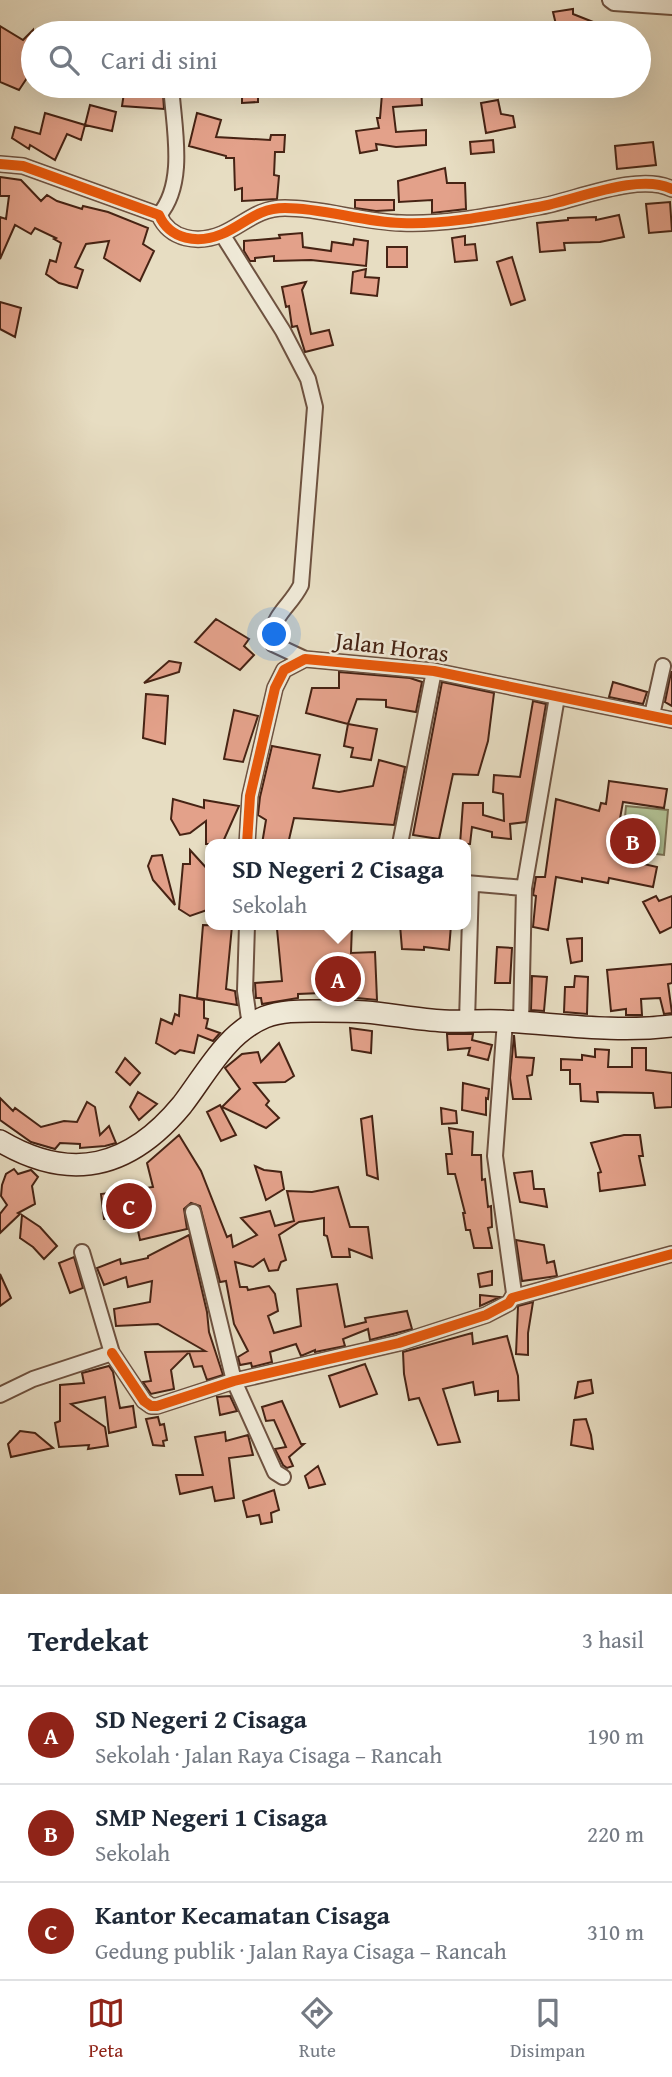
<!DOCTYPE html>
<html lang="id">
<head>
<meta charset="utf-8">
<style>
  :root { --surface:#fff; --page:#f6f6f7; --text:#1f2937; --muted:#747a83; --line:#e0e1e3; --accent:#8f2418 }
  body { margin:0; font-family:"Gentium Book Plus",serif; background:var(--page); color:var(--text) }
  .you { position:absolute; left:275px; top:635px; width:24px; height:24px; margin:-18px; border:5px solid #fff; border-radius:50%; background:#1a73e8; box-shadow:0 0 0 10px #1a73e833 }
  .badge { display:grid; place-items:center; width:46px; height:46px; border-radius:50%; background:var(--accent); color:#fff; font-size:23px; font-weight:700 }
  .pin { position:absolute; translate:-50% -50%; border:4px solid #fff; box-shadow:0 2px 7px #0006 }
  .popup { position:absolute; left:205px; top:839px; width:266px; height:91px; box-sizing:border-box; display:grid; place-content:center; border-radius:14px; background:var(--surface); filter:drop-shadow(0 2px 5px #0005); font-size:23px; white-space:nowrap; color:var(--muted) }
  .popup b { font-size:26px; color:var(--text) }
  .popup::after { content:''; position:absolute; left:50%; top:100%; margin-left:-14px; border:14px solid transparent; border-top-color:var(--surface) }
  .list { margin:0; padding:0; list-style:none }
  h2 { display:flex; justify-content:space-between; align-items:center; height:91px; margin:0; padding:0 28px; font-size:30px }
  h2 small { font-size:23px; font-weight:400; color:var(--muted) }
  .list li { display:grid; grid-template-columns:46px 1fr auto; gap:21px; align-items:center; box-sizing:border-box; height:98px; padding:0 28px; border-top:2px solid var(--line) }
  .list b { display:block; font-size:26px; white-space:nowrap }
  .list p { margin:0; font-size:23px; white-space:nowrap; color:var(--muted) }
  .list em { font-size:23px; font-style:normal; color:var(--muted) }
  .icon { flex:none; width:38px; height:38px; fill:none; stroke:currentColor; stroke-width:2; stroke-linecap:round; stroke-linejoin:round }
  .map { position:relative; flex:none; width:672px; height:1594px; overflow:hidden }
  .search { position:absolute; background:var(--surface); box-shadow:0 7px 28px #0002; left:21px; right:21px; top:21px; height:77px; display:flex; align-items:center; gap:18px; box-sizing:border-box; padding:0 24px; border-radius:38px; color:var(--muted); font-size:26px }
  .sheet { height:385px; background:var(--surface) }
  nav { display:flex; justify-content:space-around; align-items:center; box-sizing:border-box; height:98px; border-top:2px solid var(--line); background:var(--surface); font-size:19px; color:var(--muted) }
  nav a { display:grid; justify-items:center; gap:4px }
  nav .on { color:var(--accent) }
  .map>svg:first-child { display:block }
  .green { fill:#b2c295; stroke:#7c7254; stroke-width:2 }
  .building { fill:#e3a18a; stroke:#462314; stroke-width:2 }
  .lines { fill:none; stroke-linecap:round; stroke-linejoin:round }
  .minor-casing { stroke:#6e5240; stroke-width:18 }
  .secondary-casing { stroke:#462314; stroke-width:24 }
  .minor { stroke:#efe9d7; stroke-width:14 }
  .secondary { stroke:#efe9d7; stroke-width:21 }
  .cycleway-casing { stroke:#efe9d7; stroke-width:15 }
  .cycleway { stroke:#e8590c; stroke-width:10 }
  .labels { text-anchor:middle; stroke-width:5; stroke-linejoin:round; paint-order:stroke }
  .street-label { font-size:24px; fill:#462314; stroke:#efe9d7 }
</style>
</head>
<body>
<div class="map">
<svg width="672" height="1594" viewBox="0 0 672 1594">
  <rect width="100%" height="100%" fill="#e7ddc2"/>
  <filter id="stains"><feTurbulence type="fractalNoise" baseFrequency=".00286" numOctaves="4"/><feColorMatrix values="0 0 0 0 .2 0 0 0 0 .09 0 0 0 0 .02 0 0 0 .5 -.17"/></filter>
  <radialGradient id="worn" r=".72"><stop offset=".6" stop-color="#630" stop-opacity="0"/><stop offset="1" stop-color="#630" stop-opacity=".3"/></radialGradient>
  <path class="green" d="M626,806L668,810L664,855L622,850Z
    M353,976L354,990L323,992V977Z"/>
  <path class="building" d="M573,9V14L621,33H558L553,12Z
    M0,26L23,40L33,30V69L19,90L0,82Z
    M125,86L163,93L164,109L122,106Z
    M242,86H258V102L242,103Z
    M396,86H421L422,105L393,107L396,132L426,130V145L396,147L376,144L377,150L360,153L356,131L379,128L377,118H380L382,94L398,96Z
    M498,100L501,114L513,116L515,127L486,133L481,103Z
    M90,105L116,112L112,131L85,125Z
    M45,113L85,125L81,140L67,134L55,160L30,145L29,149L12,138L15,127L40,134Z
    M197,113L221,120L216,137L270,140L271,135H285L284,152H275L274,175L279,176L277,199L242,201V188L235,190L234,158H226V156L189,146Z
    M493,140L494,152L471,154L470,142Z
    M653,142L656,165L617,169L615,146Z
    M445,168L447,183H465L466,209L432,213V200L399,202L398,181Z
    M0,177L21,180L41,201L47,195L57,201L82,209L83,206L108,212L148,228L143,244L154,251L140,281L104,258L109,241L86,244L75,267L83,270L77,288L59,283L46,274L50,260L56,262L61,243L54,239L56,238L35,228L31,234L15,225L0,259V217L6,219L9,196H0Z
    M355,200H394V210L376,211L355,208Z
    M670,202L672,231L649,233L646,204Z
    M619,215L624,237L600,242L564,243L565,250L540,252L537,223L568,220V218L596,217V220Z
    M302,233L303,247L331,251L332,242L353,245L354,239L368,241L366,266L311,260L274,261V256L255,258V261H250L244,251V241L280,238L279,235Z
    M465,236V245L475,244L477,260L455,262L452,238Z
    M387,247H407V267H387Z
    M512,257L525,300L511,305L497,262Z
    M366,269L365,277L379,278L377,296L351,293L353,272Z
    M306,282L302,290L311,334L329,330L333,345L305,352L297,326L292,327L289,306L286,307L282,287Z
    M0,302L21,308L15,337L0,329Z
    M216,619L249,639L244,646L254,655L240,670L195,642Z
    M169,661L181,663L179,672L144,683Z
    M339,672L410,678L422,682L416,712L386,707V700L357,699L348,724L306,713L312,688H339Z
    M671,672H672V706L665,702Z
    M442,682L494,693L488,741L478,775L453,774L439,839L413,835Z
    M613,682L647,692L643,704L609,697Z
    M146,694L168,696L165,744L143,738Z
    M533,701L546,704L526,822L510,824L511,839L492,837V832L472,827L470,844H460L463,803H483V815L504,821L503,794L493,792L494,775L520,777Z
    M234,710L258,716L243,762L224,759Z
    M348,724L377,729L371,760L351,757L353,748L344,746Z
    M272,746L320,755L313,788L339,792L373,786L379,760L405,767L394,825L294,818L288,844H262L266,820L258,815L260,797Z
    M609,781L667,789L664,808L623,802L613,857L657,867L653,887L609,878L608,883L582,878V882L556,877L548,930L533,927L536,896L533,895L536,877H545L556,799L599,811L601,803L606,804Z
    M173,799L204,808V800L239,806L222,844H206V821L190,833L180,835L171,819Z
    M190,850L210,872V909L190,916L179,909L183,864H190Z
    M162,855L175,905L153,880L148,866L152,856Z
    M656,896L659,901L672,896V927L660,933L643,902Z
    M203,925L232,926L226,989L235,991L237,1005L197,998Z
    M293,925H352L351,953L375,952L377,1000L357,998L356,974L320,976L321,993L298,994V998L262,1004L261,998H256L255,983L282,981L277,929L294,928Z
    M400,925H451L449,950L424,947V950L402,949Z
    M582,938V961L571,963L567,939Z
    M497,947L512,948L510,983H495Z
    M672,964V983L668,984L672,1013L664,1014L660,998L641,999L642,1015H626V1009L611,1011L607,970Z
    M532,976L547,977L544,1011L531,1010Z
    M575,976L588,977L587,1014L564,1012L565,987H574Z
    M180,995L204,1000V1018L208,1019L206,1028L220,1033L213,1041L198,1035L194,1053L180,1050L175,1054L156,1043L161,1019L172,1024L175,1014L179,1016Z
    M350,1028L372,1031L371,1053L352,1050Z
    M447,1034H473L472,1040L492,1045L488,1060L468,1055L470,1048L448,1050Z
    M514,1035L516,1057L534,1058L532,1075L527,1076L531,1099H513L510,1078Z
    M279,1043L294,1076L285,1082L254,1083L269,1101L266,1105L279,1118L266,1128L222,1107L240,1089L225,1068L242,1054L258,1052L261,1062Z
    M632,1048H646V1070L672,1073V1107L655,1108L653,1093L597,1092L598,1102L581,1101L580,1084H570V1070H561V1059L582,1060V1055L595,1057V1049L609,1050L608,1067H632Z
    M125,1058L140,1073L130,1085L116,1072Z
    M463,1083L489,1089L488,1099L486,1098V1115L462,1110Z
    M138,1092L157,1104L139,1120L130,1107Z
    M0,1098L13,1111L15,1108L41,1127L64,1121L77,1122L87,1102L95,1107L100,1135L109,1126L116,1143L105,1146L80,1148V1144L60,1143L55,1149L31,1142L0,1120Z
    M220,1105L236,1135L221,1141L207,1112Z
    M441,1108L456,1111L457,1123L442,1124Z
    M372,1116L378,1179L367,1175L361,1119Z
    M449,1128L473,1132L472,1155H481L482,1180L485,1179L488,1207L491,1206L492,1227L488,1228L492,1248H474L470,1230H466L463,1213H465L455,1174H448L446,1154H452Z
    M179,1135L201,1171L227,1237L231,1235L233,1247L257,1235L241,1218L270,1211L275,1226L294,1221L287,1191L312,1192L338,1187L350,1227H368L372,1258L349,1249L350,1257H332L327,1236L324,1235V1218L299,1222L279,1235L286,1260L281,1262L278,1270L269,1271L264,1259L253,1267L235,1262L240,1287H247L248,1290L269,1286L275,1294L278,1311L268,1316L274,1333L301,1326L297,1289L337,1284L345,1327L366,1322L365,1318L407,1311L412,1329L370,1340L368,1329L343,1339L345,1346L315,1352V1350L301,1356L296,1344L270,1352L272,1362L252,1367L251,1363L240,1365L238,1357L248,1351L234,1324L226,1281L220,1282L200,1206L191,1203L184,1209L187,1229L140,1240L137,1226L127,1227L125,1217L104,1219L101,1194L153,1187L147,1163Z
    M624,1135H640L643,1156H639L645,1185L600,1191L598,1173L601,1172L591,1143Z
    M255,1166L264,1170L281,1172L284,1189L266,1200Z
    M14,1169L18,1174L31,1170L38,1177L32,1186L35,1204L18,1213L20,1214L0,1233V1214L7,1205L1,1196L2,1185L6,1174Z
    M532,1171L534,1189H544L547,1207L520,1202L514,1173Z
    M22,1215L40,1227L57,1246L44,1259L33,1247L20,1238Z
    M189,1235L207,1312L209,1332L223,1375L207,1380L202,1366L194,1367L189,1352L171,1370L174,1389L151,1394L143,1382L151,1381L145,1352L205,1351L158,1324L116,1326L114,1309L150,1302L152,1281L128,1287L126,1277L104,1285L97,1268L120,1259L121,1264L148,1258V1256Z
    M516,1240L544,1245L547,1263L554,1261L557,1276L522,1281Z
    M74,1257L83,1288L70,1293L59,1263Z
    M492,1271V1285L480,1287L478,1274Z
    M0,1274L11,1298L0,1306Z
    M480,1295L500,1297L480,1306Z
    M533,1302L528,1333V1355L516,1354L518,1306Z
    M472,1333L473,1344L507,1336L518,1376L519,1400L498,1401V1391L475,1395L473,1382L443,1389L460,1442L438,1445L419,1398L409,1400L404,1374L403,1352Z
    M365,1364L377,1394L340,1407L329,1376Z
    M109,1366L113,1372L120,1408L133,1406L136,1427L109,1433L105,1397L71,1404L105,1427L108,1446L88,1449L89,1445L59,1447L55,1423L60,1421V1385L84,1383L82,1373Z
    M591,1380L593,1393L575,1398L578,1382Z
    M230,1396L237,1411L220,1415L217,1397Z
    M282,1401L301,1444H304L289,1457L293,1466L287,1468L283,1465L275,1449L286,1447L274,1420L266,1421L262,1407Z
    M158,1417L160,1425L164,1424L167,1440L163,1441L164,1446L153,1445L146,1419Z
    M586,1419L591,1435L593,1449L571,1445L574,1420Z
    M20,1431L35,1433L53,1448L11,1457L8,1444Z
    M225,1432L226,1441L248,1435L253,1455L229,1458L234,1498L215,1501L212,1487L180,1494L176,1475H203L195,1437Z
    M318,1466L325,1484L309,1488L305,1476Z
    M274,1490L279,1510L271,1513L272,1522L261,1524L259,1515L247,1517L243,1501Z"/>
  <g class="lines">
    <g class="minor-casing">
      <path id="minor" d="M610,0L614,3L672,7
        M0,164L23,166L159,215C170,240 198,244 222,234C245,224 257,208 285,208C324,208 362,222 401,223C446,225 493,215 538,207C574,201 638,172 672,189
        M159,215C185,185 175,133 172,97
        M222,234L283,331L308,379L315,407L301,585C290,607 276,610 270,639L273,644L305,659
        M652,715L663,666
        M247,844L250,796L275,688L284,670L305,659L434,671L672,720
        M400,844L434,671
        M466,883L524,888
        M247,925L245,991L250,1026
        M467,1021L471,884
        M505,1021L495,1156L514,1293L512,1298
        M521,1024L524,888L557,697
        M193,1212L234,1381L275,1472L283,1477
        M112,1353L144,1401L151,1406H157L234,1381L399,1343L486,1315L509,1303L512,1298L672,1254
        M0,1395L33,1379L112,1353L82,1252"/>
    </g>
    <g class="secondary-casing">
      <path id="secondary" d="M0,1141C71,1183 130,1168 182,1105C206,1074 226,1033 265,1017C283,1010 303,1011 322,1011C337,1011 351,1011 365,1012C391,1014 418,1020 444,1021C463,1022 483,1020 502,1021C559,1024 615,1033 672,1026"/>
    </g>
    <use href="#minor" class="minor"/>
    <use href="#secondary" class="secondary"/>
    <g class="cycleway-casing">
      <path id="cycleway" d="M0,164L23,166L159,215C170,240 198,244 222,234C245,224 257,208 285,208C324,208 362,222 401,223C446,225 493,215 538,207C574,201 638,172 672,189
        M247,844L250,796L275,688L284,670L305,659L434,671L672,720
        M112,1353L144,1401L151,1406H157L234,1381L399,1343L486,1315L509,1303L512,1298L672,1254"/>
    </g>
    <use href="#cycleway" class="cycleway"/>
  </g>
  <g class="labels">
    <g class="street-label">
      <text transform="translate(392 647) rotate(7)" y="8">Jalan Horas</text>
    </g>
  </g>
  <rect width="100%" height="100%" filter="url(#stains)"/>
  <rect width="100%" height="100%" fill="url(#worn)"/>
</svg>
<div class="you"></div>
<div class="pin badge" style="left:338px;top:979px">A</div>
<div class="popup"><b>SD Negeri 2 Cisaga</b>Sekolah</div>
<div class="pin badge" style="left:633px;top:841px">B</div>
<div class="pin badge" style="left:129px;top:1206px">C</div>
<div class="search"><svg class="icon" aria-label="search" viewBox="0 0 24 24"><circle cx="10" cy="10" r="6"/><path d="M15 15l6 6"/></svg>Cari di sini</div>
</div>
<section class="sheet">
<h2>Terdekat<small>3 hasil</small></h2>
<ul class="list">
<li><span class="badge">A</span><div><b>SD Negeri 2 Cisaga</b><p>Sekolah · Jalan Raya Cisaga – Rancah</p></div><em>190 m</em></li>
<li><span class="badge">B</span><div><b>SMP Negeri 1 Cisaga</b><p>Sekolah</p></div><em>220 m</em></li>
<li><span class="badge">C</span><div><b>Kantor Kecamatan Cisaga</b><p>Gedung publik · Jalan Raya Cisaga – Rancah</p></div><em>310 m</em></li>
</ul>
</section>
<nav>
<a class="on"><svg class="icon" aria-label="map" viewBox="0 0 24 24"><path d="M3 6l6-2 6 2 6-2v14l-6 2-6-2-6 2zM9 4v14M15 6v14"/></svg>Peta</a>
<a><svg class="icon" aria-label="directions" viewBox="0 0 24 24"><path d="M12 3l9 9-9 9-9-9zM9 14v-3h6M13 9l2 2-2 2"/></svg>Rute</a>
<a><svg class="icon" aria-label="saved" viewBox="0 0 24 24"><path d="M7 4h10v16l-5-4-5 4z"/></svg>Disimpan</a>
</nav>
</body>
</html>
